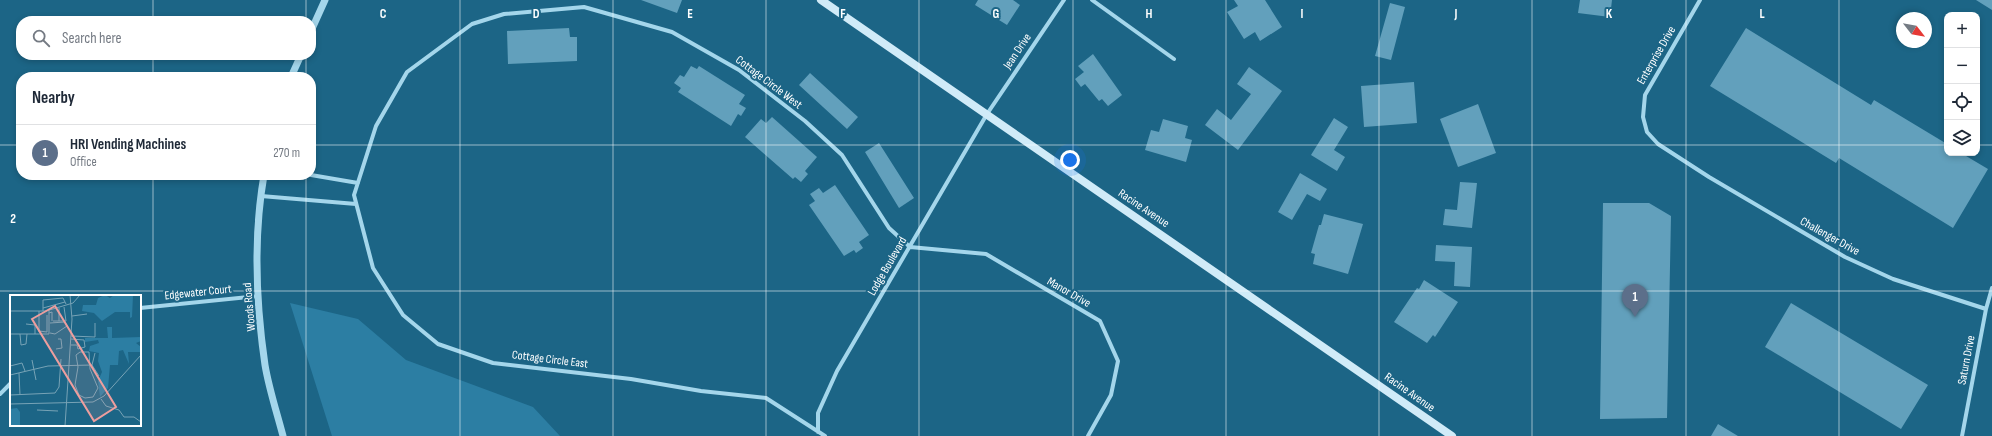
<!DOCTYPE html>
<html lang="en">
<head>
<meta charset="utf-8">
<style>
  :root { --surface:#fff; --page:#f6f6f7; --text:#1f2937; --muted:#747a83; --line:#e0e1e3; --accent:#ea580c }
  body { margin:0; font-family:"Sofia Sans Condensed",sans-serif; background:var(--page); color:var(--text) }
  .controls { position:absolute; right:12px; top:12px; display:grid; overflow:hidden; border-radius:8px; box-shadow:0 2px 6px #0003 }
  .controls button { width:36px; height:36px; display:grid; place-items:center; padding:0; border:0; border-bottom:1px solid var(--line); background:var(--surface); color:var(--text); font:20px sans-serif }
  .compass { position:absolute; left:1896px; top:12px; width:36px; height:36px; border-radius:50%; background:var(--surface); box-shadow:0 2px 6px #0003; rotate:121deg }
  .you { position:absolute; left:1070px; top:160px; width:14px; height:14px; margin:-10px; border:3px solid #fff; border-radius:50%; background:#1a73e8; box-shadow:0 0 0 6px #1a73e833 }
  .badge { display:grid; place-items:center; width:26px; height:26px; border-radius:50%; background:var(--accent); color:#fff; font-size:13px; font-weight:700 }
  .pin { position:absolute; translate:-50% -33px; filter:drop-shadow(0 1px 2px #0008) }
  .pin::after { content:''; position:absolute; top:21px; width:14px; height:12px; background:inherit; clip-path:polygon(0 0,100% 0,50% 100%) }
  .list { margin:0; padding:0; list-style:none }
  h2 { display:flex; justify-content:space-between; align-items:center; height:52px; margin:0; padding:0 16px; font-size:17px }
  h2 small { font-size:13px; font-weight:400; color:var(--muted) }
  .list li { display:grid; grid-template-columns:26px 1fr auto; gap:12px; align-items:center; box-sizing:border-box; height:56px; padding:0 16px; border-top:1px solid var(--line) }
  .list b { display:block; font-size:15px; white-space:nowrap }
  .list p { margin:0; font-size:13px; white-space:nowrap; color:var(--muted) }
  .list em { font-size:13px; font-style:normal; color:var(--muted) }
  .icon { flex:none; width:22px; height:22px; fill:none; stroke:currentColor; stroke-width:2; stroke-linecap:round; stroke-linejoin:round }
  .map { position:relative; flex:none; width:1992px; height:436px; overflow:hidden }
  .search { position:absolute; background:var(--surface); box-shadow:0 2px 6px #0003; left:16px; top:16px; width:300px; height:44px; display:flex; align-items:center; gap:10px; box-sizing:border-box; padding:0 14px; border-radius:16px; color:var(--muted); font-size:15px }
  .panel { position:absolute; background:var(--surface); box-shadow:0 2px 6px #0003; left:16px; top:72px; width:300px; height:108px; border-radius:16px }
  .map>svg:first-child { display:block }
  .green { fill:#2c7ea3 }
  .building { fill:#62a0bc }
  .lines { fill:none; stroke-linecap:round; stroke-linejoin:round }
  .minor { stroke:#a4d6eb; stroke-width:4 }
  .tertiary { stroke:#a4d6eb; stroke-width:7 }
  .secondary { stroke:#d0ebf8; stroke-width:8 }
  .grid { fill:none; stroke:#fff; stroke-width:1; stroke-opacity:0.55 }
  .labels { text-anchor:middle; stroke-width:4; stroke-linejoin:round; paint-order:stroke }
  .street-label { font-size:12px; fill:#fff; stroke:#1c6586 }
  .inset-road { fill:none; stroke:#77a3b6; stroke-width:1 }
  .view { fill:#ed9e9e; fill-opacity:0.15; stroke:#ed9e9e; stroke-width:2 }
  .inset-edge { fill:none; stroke:#fff; stroke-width:2 }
  .grid-label { font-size:13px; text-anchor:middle; font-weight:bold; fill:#fff; stroke:#1c6586; stroke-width:4; stroke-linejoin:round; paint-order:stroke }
</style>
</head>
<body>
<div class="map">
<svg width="1992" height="436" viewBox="0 0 1992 436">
  <rect width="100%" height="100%" fill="#1c6586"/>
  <path class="green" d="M290,303L358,319L406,360L533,407L560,436H332Z"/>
  <path class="building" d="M641,0H682L677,13Z
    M978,0H1013L1020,5L1007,25L975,5Z
    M1234,0H1265L1282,27L1260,41L1255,32L1244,39L1227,12L1238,6Z
    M1580,0H1612L1610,17L1578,13Z
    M1976,0H1992V10Z
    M1390,3L1405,7L1391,60L1375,56Z
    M569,28L570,37H577V61L508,64L507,31Z
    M1746,28L1871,105L1874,100L1947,144V153H1961L1988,169L1953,228L1839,158L1836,163L1710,86Z
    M1093,54L1122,95L1108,106L1102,99L1099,101L1085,84L1081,87L1075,79L1084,72L1078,66Z
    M691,66L697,69L699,66L745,95L739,104L746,108L741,116L738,114L731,126L678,92L681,88L674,83L680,75L684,77Z
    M1249,67L1282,91L1238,150L1205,125L1217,109L1231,120L1251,94L1237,84Z
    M810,73L858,117L847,129L799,85Z
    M1414,82L1417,123L1364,127L1361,86Z
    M1478,104L1496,153L1458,167L1440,119Z
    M772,117L817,157L805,171L808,174L801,182L795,177L793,179L745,137L761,119L766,123Z
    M1334,118L1348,127L1334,150L1345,157L1337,171L1311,155Z
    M1163,119L1188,126L1185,138L1192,140L1186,162L1145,150L1151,130L1159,132Z
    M879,143L914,198L899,208L865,152Z
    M1300,173L1327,189L1320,201L1307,194L1292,220L1278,212Z
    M1460,182L1477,183L1472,228L1443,225L1445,209L1457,210Z
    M835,185L869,235L859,242L863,248L856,253L854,250L844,256L809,205L815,201L810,194L819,188L823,193Z
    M1603,203H1649L1671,216L1667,418L1600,419Z
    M1324,214L1363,224L1348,274L1313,264L1315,254L1311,253L1319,225H1321Z
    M1436,245L1472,247L1470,287L1454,286L1455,262L1435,261Z
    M1424,280L1458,302L1435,337L1433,335L1427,343L1394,322L1417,288L1419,289Z
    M1791,303L1928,385L1901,429L1765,347Z
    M1718,424L1738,436H1711Z"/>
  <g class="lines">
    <path class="minor" d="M1092,0L1174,59
      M1700,0L1645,95L1643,117L1647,132L1658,144L1709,177L1845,257L1893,279L1986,309
      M311,175L358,183
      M261,196L356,204
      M140,308L258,296
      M0,394L11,383
      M818,432V413L837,371L987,114L1064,0
      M825,436L766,398L701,391L631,379L493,363L438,344L403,315L373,268L354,195L376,126L407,72L472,24L504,14L584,7L672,32L739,70L805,121L842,155L889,228L910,247L986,254L1100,321L1118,361L1111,395L1088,436
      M1962,436L1986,309L1992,288"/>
    <path class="tertiary" d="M311,31L325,0
      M291,77L301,55
      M264,175C253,238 256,303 265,365C269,389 277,413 283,436"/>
    <path class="secondary" d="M821,0L1452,436"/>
  </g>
  <path class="grid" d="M153,0V21M306,0V21M460,0V436M613,0V436M766,0V436M919,0V436M1073,0V436M1226,0V436M1379,0V436M1532,0V436M1686,0V436M1839,0V436M153,55V77M306,55V77M0,145H21M311,145H1947M1977,145H1992M153,175V436M306,175V436M0,291H1992"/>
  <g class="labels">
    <g class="street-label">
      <text transform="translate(1017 51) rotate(-56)" y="4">Jean Drive</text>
      <text transform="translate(1656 55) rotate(-60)" y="4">Enterprise Drive</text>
      <text transform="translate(769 82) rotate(37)" y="4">Cottage Circle West</text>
      <text transform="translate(1144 208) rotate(34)" y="4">Racine Avenue</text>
      <text transform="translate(1830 236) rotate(29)" y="4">Challenger Drive</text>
      <text transform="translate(887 266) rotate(-60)" y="4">Lodge Boulevard</text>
      <text transform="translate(198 292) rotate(-6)" y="4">Edgewater Court</text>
      <text transform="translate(1069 292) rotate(30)" y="4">Manor Drive</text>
      <text transform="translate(249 307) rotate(-95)" y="4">Woods Road</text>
      <text transform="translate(550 359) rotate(7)" y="4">Cottage Circle East</text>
      <text transform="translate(1966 360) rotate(-79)" y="4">Saturn Drive</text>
      <text transform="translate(1410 392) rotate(35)" y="4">Racine Avenue</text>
    </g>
  </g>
  <g transform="translate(10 295)">
    <rect width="131" height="131" fill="#1c6586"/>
    <path d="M95,0L100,3L104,0H123L122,22L120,23V17H105L92,26L84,18L72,16L73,10H86L88,3ZM97,32H102V43L131,42V46L126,48L131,52V57H118L119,69L113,55L109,56L108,70H100L98,93L90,102L88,86L92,77L88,66L89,58L79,56L80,51L89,48L88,45L75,47V43H98ZM7,113L10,117V131H0V114Z" fill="#2c7ea3"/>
    <path class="inset-road" d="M40,0H59M131,9V22M33,13L55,7M49,13V26M0,16H36L63,8L70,0M33,16V5L53,3L56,9M39,18L42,17V26M62,21L77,19M43,26H56L54,12M85,28V42M16,29L25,30V39M29,36L37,37V20M29,37V16M40,38L45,39L57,31L55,27L40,28M0,39H39V15M10,39L11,50L16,49L17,39M61,41L85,42M61,44L74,45L75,52M61,50H67L68,54L75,52M46,54L52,53L51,44H48M79,57L80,74L88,93L83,102L75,103L69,100L65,90L68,72L66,60L70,57ZM85,58L82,70L89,81M22,65L26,85M0,71L12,68L15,76M9,78L10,100M0,80L38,71L82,70M0,100L45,98L49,92L51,64M91,104L96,111L109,115L114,122H124L131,127M0,109L83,107L94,101L131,60M27,115L48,116M55,131L62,24L60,0"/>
    <path class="view" d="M45,11L106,112L84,126L22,24Z"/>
    <rect width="131" height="131" class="inset-edge"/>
  </g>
  <g class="grid-label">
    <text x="383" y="18">C</text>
    <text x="536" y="18">D</text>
    <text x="690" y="18">E</text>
    <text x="843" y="18">F</text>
    <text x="996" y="18">G</text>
    <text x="1149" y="18">H</text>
    <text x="1302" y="18">I</text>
    <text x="1456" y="18">J</text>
    <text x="1609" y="18">K</text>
    <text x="1762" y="18">L</text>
    <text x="13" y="223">2</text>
  </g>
</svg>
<div class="controls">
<button>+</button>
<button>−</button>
<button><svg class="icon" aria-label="locate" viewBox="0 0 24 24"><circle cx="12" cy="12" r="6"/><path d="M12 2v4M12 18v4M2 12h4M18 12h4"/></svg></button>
<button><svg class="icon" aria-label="layers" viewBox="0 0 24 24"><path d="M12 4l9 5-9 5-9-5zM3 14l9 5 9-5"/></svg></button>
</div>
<svg class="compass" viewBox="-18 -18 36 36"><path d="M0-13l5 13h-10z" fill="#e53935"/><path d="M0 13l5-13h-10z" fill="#747a83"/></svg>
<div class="you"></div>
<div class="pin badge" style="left:1635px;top:317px;background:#5c6f8a">1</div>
<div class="search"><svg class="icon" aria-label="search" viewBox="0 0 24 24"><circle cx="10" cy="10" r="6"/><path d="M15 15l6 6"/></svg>Search here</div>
<section class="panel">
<h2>Nearby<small></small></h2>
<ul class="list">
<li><span class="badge" style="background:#5c6f8a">1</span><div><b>HRI Vending Machines</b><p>Office</p></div><em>270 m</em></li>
</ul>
</section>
</div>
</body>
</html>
